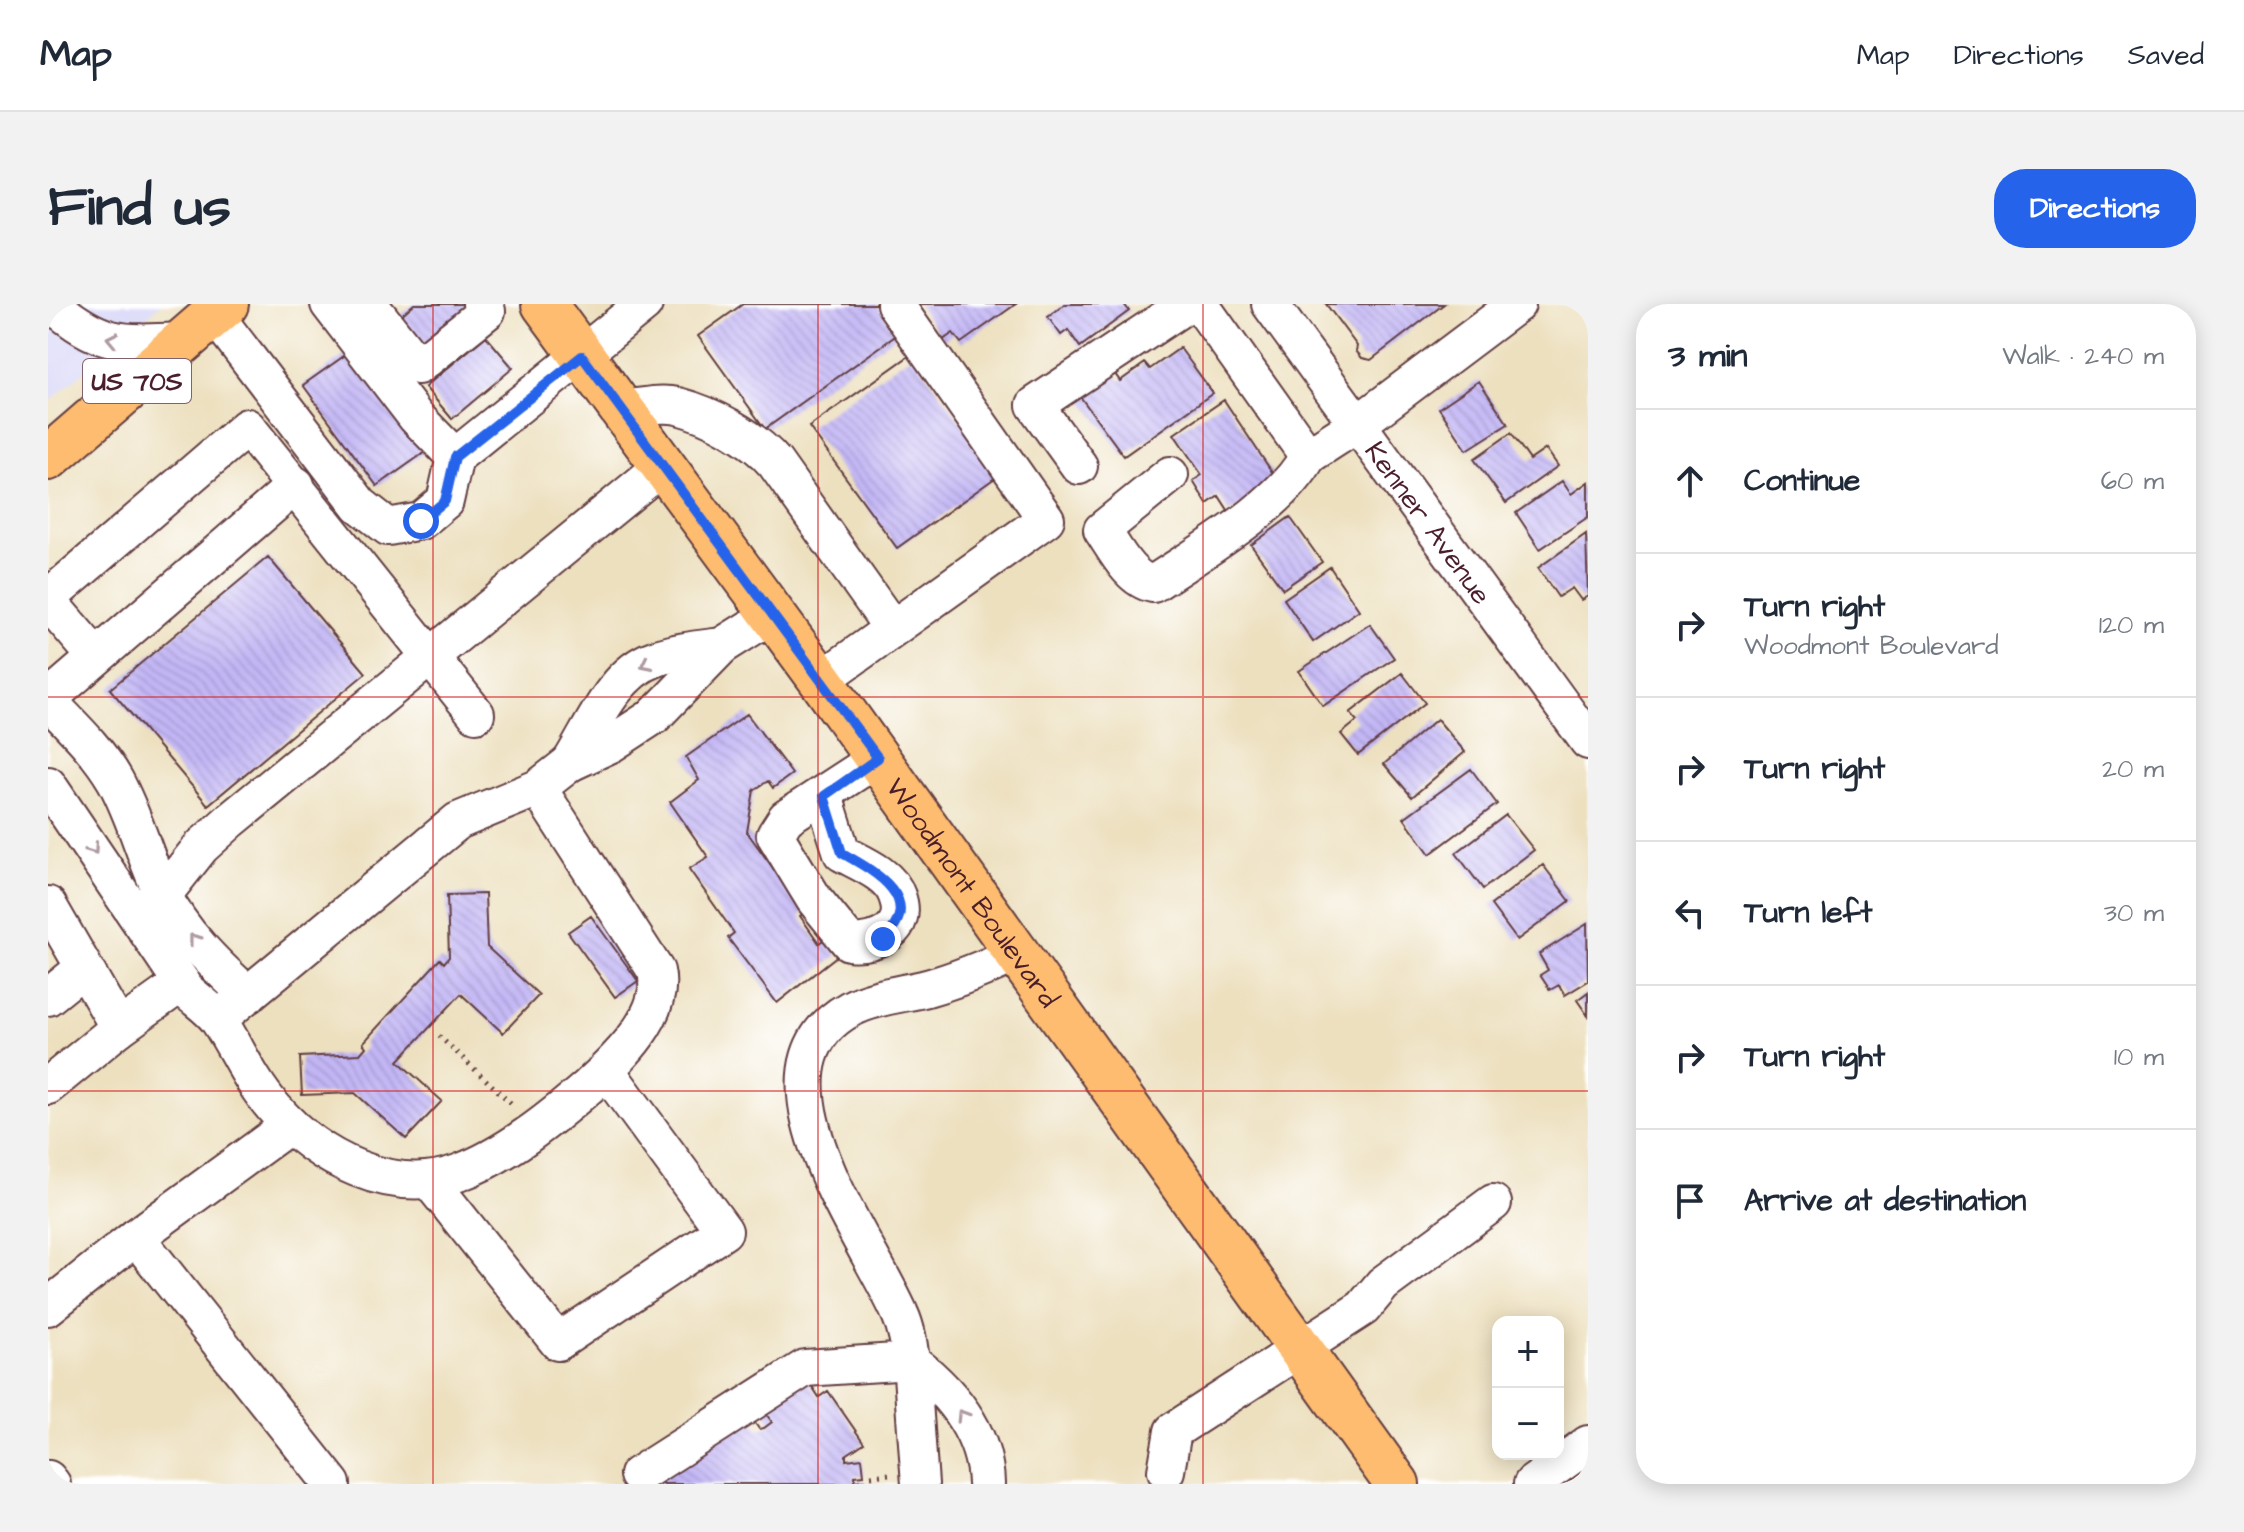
<!DOCTYPE html>
<html lang="en">
<head>
<meta charset="utf-8">
<style>
  :root { --surface:#fff; --page:#f2f2f3; --text:#1f2937; --muted:#747a83; --line:#e0e1e3; --accent:#2563eb }
  body { margin:0; font-family:"Architects Daughter",sans-serif; background:var(--page); color:var(--text) }
  .controls { position:absolute; right:24px; bottom:24px; display:grid; overflow:hidden; border-radius:16px; box-shadow:0 4px 20px #0003 }
  .controls button { width:72px; height:72px; display:grid; place-items:center; padding:0; border:0; border-bottom:2px solid var(--line); background:var(--surface); color:var(--text); font:40px sans-serif }
  .stop { position:absolute; width:24px; height:24px; margin:-18px; border:6px solid #2563eb; border-radius:50%; background:#fff }
  .stop.end { background:#2563eb; border-color:#fff; box-shadow:0 2px 8px #0008 }
  .list { margin:0; padding:0; list-style:none }
  h2 { display:flex; justify-content:space-between; align-items:center; height:104px; margin:0; padding:0 32px; font-size:34px }
  h2 small { font-size:26px; font-weight:400; color:var(--muted) }
  .list li { display:grid; grid-template-columns:52px 1fr auto; gap:24px; align-items:center; box-sizing:border-box; height:144px; padding:0 32px; border-top:2px solid var(--line) }
  .list b { display:block; font-size:30px; white-space:nowrap }
  .list p { margin:0; font-size:26px; white-space:nowrap; color:var(--muted) }
  .list em { font-size:26px; font-style:normal; color:var(--muted) }
  .icon { flex:none; width:44px; height:44px; fill:none; stroke:currentColor; stroke-width:2; stroke-linecap:round; stroke-linejoin:round }
  .map { position:relative; flex:none; width:1540px; height:1180px; overflow:hidden; border-radius:32px }
  header { display:flex; align-items:center; gap:48px; box-sizing:border-box; height:112px; padding:0 40px; background:var(--surface); border-bottom:2px solid var(--line) }
  header strong { font-size:38px }
  nav { display:flex; gap:44px; margin-inline-start:auto; font-size:28px }
  .intro { display:flex; align-items:center; justify-content:space-between; box-sizing:border-box; height:192px; padding:0 48px }
  h1 { margin:0; font-size:56px }
  .button { padding:20px 36px; border-radius:32px; background:var(--accent); color:#fff; font-size:28px; font-weight:700 }
  main { display:flex; gap:48px; padding:0 48px }
  aside { flex:1; background:var(--surface); border-radius:32px; box-shadow:0 4px 20px #0003 }
  .map>svg:first-child { display:block }
  .built { fill:#d8d7f8 }
  .building { fill:url(#building-back-hatch) }
  .lines { fill:none; stroke-linecap:round; stroke-linejoin:round }
  .minor-casing { stroke:#623c41; stroke-width:40 }
  .major-casing { stroke:#623c41; stroke-width:48 }
  .path { stroke:#623c41; stroke-width:5; stroke-dasharray:2 6; stroke-linecap:butt }
  .minor { stroke:#fff; stroke-width:36 }
  .major { stroke:#fdbc70; stroke-width:44 }
  .oneway { stroke:#ae9aa0 }
  .route { stroke:#2563eb; stroke-width:10 }
  .grid { fill:none; stroke:#d62828; stroke-width:2; stroke-opacity:0.55 }
  .labels { text-anchor:middle; stroke-width:7; stroke-linejoin:round; paint-order:stroke }
  .shield { fill:#fff; stroke:#80626b; stroke-width:2 }
  .shield-label { font-size:26px; font-weight:bold; fill:#4a1f2b }
  .street-label { font-size:28px; fill:#4a1f2b; stroke:#fff }
</style>
</head>
<body>
<header>
<strong>Map</strong>
<nav><a>Map</a><a>Directions</a><a>Saved</a></nav>
</header>
<div class="intro"><h1>Find us</h1><a class="button">Directions</a></div>
<main>
<div class="map">
<svg width="1540" height="1180" viewBox="0 0 1540 1180">
  <defs>
    <pattern id="building-back-hatch" width="6" height="6" patternUnits="userSpaceOnUse" patternTransform="scale(2)"><rect width="6" height="6" fill="#c2b6f5"/><path d="M-1 5l2 2M0 0l6 6M5-1l2 2" fill="none" stroke="#a89cd2"/></pattern>
  </defs>
  <rect width="100%" height="100%" fill="#fff"/>
  <filter id="ink" filterUnits="userSpaceOnUse"><feTurbulence type="fractalNoise" baseFrequency=".0125" numOctaves="2"/><feDisplacementMap in="SourceGraphic" scale="16" xChannelSelector="R" yChannelSelector="G"/><feConvolveMatrix kernelMatrix="1 2 1 2 8 2 1 2 1" color-interpolation-filters="sRGB"/></filter>
  <filter id="wash" filterUnits="userSpaceOnUse"><feTurbulence type="fractalNoise" baseFrequency=".006" numOctaves="4" result="noise"/><feDisplacementMap in="SourceGraphic" scale="32" xChannelSelector="R" yChannelSelector="G"/><feGaussianBlur stdDeviation="1.8" result="paint"/><feColorMatrix in="noise" values="0 0 0 0 0 0 0 0 0 0 0 0 0 0 0 0 0 1.4 0 .05"/><feComposite in="paint" operator="in"/></filter>
  <g filter="url(#wash)">
    <rect width="100%" height="100%" fill="#ede0bf"/>
    <path class="built" d="M0,0H113L0,99Z"/>
    <g id="blocks">
      <path class="building" d="M366,0H421L378,42L352,12Z
        M695,0H828L850,30L717,125L650,32Z
        M870,0H968L913,39L905,29L895,36Z
        M1017,0H1076L1081,7L1032,43L1020,26L1013,31L1000,13Z
        M1278,0H1396L1323,56L1314,54L1308,47L1309,42Z
        M438,32L465,64L404,115L377,83Z
        M1132,44L1165,89L1076,152L1028,87L1062,63L1072,77L1097,59L1102,65Z
        M306,45L380,146L329,182L255,81Z
        M864,50L951,171L849,244L761,123Z
        M1431,77L1460,120L1419,146L1391,104Z
        M1176,96L1230,177L1182,209L1171,192L1159,200L1145,177L1154,171L1126,130Z
        M1463,129L1482,156L1498,145L1510,162L1458,199L1426,155Z
        M1514,177L1523,190L1540,178V213L1492,245L1468,209Z
        M1242,213L1274,258L1235,285L1203,241Z
        M1538,230L1540,292L1533,296L1524,284L1510,293L1490,264Z
        M220,253L318,369L160,501L62,385Z
        M1282,263L1311,306L1265,338L1236,295Z
        M1322,320L1346,354L1275,402L1251,367Z
        M1354,369L1377,399L1310,451L1293,430L1309,417L1302,409Z
        M699,410L744,470L725,484L720,477L706,486L699,528L757,608L752,612L771,639L778,634L790,651L729,699L680,634L686,629L641,565L660,553L622,498L651,476L638,453Z
        M1389,415L1417,448L1364,493L1336,460Z
        M1423,465L1449,500L1382,550L1356,514Z
        M1458,511L1486,546L1435,585L1408,549Z
        M1495,561L1522,597L1469,636L1443,601Z
        M437,590L439,643L491,691L455,729L413,690L350,757L394,797L358,835L307,789L254,791L252,753L312,750L318,743L315,739L392,655L396,659L401,653L399,591Z
        M543,612L590,677L567,693L520,628Z
        M1539,620L1540,677L1517,691L1511,681L1502,686L1492,671L1500,666L1491,650Z
        M1540,688V712L1529,696Z
        M759,1075L771,1093L780,1087L816,1139L798,1151V1156L814,1154L816,1171L807,1172V1177L817,1176V1180H599L700,1109L711,1125L716,1124L724,1118L713,1103Z"/>
    </g>
  </g>
  <g filter="url(#ink)">
    <use href="#blocks" fill-opacity="0" stroke="#623c41" stroke-width="2"/>
    <g class="lines">
      <g class="minor-casing">
        <g id="minor">
          <path d="M4,0C53,42 73,40 135,37"/>
          <path d="M281,0L368,113L407,153"/>
          <path d="M321,0L370,62L439,7L433,0"/>
          <path d="M1152,0L1260,152L1311,119L1469,0"/>
          <path id="s1" d="M1222,0L1540,437"/>
          <path d="M166,10L312,201L340,223L373,217L397,197L407,153L596,0"/>
          <path d="M573,105C592,103 612,98 630,102C664,111 704,132 727,159L844,324"/>
          <path d="M1031,162L987,101L1139,0"/>
          <path d="M1122,171L1054,226C1067,245 1082,276 1105,280C1151,249 1235,201 1260,152"/>
          <path d="M0,294L199,123L428,410"/>
          <path d="M0,297L48,353"/>
          <path d="M773,376L998,215L847,0"/>
          <path d="M0,395L248,181"/>
          <path d="M0,397C24,422 50,446 67,476C87,512 96,552 114,589C134,629 167,661 200,691"/>
          <path d="M522,459C544,425 565,369 606,355C628,347 651,345 674,342"/>
          <path d="M0,481L140,688C150,697 164,706 171,717C190,746 202,777 226,804C269,854 343,893 410,869C457,852 503,815 541,782C570,755 618,710 608,667L490,484"/>
          <path d="M776,492L794,549C812,559 842,570 849,592C862,626 828,641 801,638L766,595L727,531L738,514L830,454"/>
          <path d="M0,601L71,724L134,679"/>
          <path d="M86,607L115,591L153,543L183,516L615,162"/>
          <path d="M0,693L36,664"/>
          <path d="M170,715L410,517L490,484L522,459L563,440L606,412L674,342L725,310"/>
          <path d="M0,782L71,724"/>
          <path d="M381,876L510,1038L676,927L558,766"/>
          <path d="M88,933L284,1180"/>
          <path d="M0,1003L88,933L242,821"/>
          <path d="M863,1057C903,1088 937,1128 938,1180"/>
          <path d="M863,1057L872,1180"/>
          <path d="M1118,1167L1125,1127L1315,1004L1335,980L1445,899"/>
          <path d="M590,1171L757,1064L863,1057C861,1041 859,1025 852,1010C821,937 690,766 802,705C824,693 855,690 879,684C911,675 940,663 970,649"/>
          <path d="M0,1175L4,1180"/>
          <path d="M1484,1180L1540,1140"/>
        </g>
      </g>
      <g class="major-casing">
        <g id="major">
          <path id="s2" d="M496,0L773,376L1349,1180"/>
          <path d="M0,154L178,0"/>
        </g>
      </g>
      <path class="path" d="M391,732L466,802
        M823,1172L842,1170"/>
      <use href="#minor" class="minor"/>
      <use href="#major" class="major"/>
    </g>
    <defs><path id="oneway-chevron" d="M-2-3.5L2.5 0L-2 3.5" fill="none" stroke-width="1.6" stroke-linecap="round" stroke-linejoin="round" transform="scale(2)"/></defs>
    <g class="oneway">
      <use href="#oneway-chevron" transform="translate(64 35) rotate(-168)"/>
      <use href="#oneway-chevron" transform="translate(598 360) rotate(154)"/>
      <use href="#oneway-chevron" transform="translate(45 545) rotate(55)"/>
      <use href="#oneway-chevron" transform="translate(146 635) rotate(-128)"/>
      <use href="#oneway-chevron" transform="translate(914 1111) rotate(-122)"/>
    </g>
  </g>
  <g class="lines" filter="url(#ink)">
    <path class="route" d="M373,217L397,197L407,153L534,52L830,454L776,492L794,549C826,567 879,596 835,635"/>
  </g>
  <path class="grid" d="M385,0V1180M770,0V1180M1155,0V1180M0,393H1540M0,787H1540"/>
  <g class="labels">
    <rect class="shield" x="35" y="55" width="108" height="44" rx="6"/>
    <g class="shield-label">
      <text x="89" y="86">US 70S</text>
    </g>
    <g class="street-label">
      <text dy="10" stroke="none"><textPath href="#s1" startOffset="270">Kenner Avenue</textPath></text>
      <text dy="10" stroke="none"><textPath href="#s2" startOffset="728">Woodmont Boulevard</textPath></text>
    </g>
  </g>
</svg>
<div class="controls">
<button>+</button>
<button>−</button>
</div>
<div class="stop" style="left:373px;top:217px"></div>
<div class="stop end" style="left:835px;top:635px"></div>
</div>
<aside>
<h2>3 min<small>Walk · 240 m</small></h2>
<ul class="list">
<li><svg class="icon" aria-label="ahead" viewBox="0 0 24 24"><path d="M12 20V5M6 11l6-6 6 6"/></svg><div><b>Continue</b></div><em>60 m</em></li>
<li><svg class="icon" aria-label="right" viewBox="0 0 24 24"><path d="M7 20v-9h11M14 6l5 5-5 5"/></svg><div><b>Turn right</b><p>Woodmont Boulevard</p></div><em>120 m</em></li>
<li><svg class="icon" aria-label="right" viewBox="0 0 24 24"><path d="M7 20v-9h11M14 6l5 5-5 5"/></svg><div><b>Turn right</b></div><em>20 m</em></li>
<li><svg class="icon" aria-label="left" viewBox="0 0 24 24"><path d="M17 20v-9H6M10 6l-5 5 5 5"/></svg><div><b>Turn left</b></div><em>30 m</em></li>
<li><svg class="icon" aria-label="right" viewBox="0 0 24 24"><path d="M7 20v-9h11M14 6l5 5-5 5"/></svg><div><b>Turn right</b></div><em>10 m</em></li>
<li><svg class="icon" aria-label="arrive" viewBox="0 0 24 24"><path d="M6 21V4h12l-3 4 3 4H6"/></svg><div><b>Arrive at destination</b></div></li>
</ul>
</aside>
</main>
</body>
</html>
